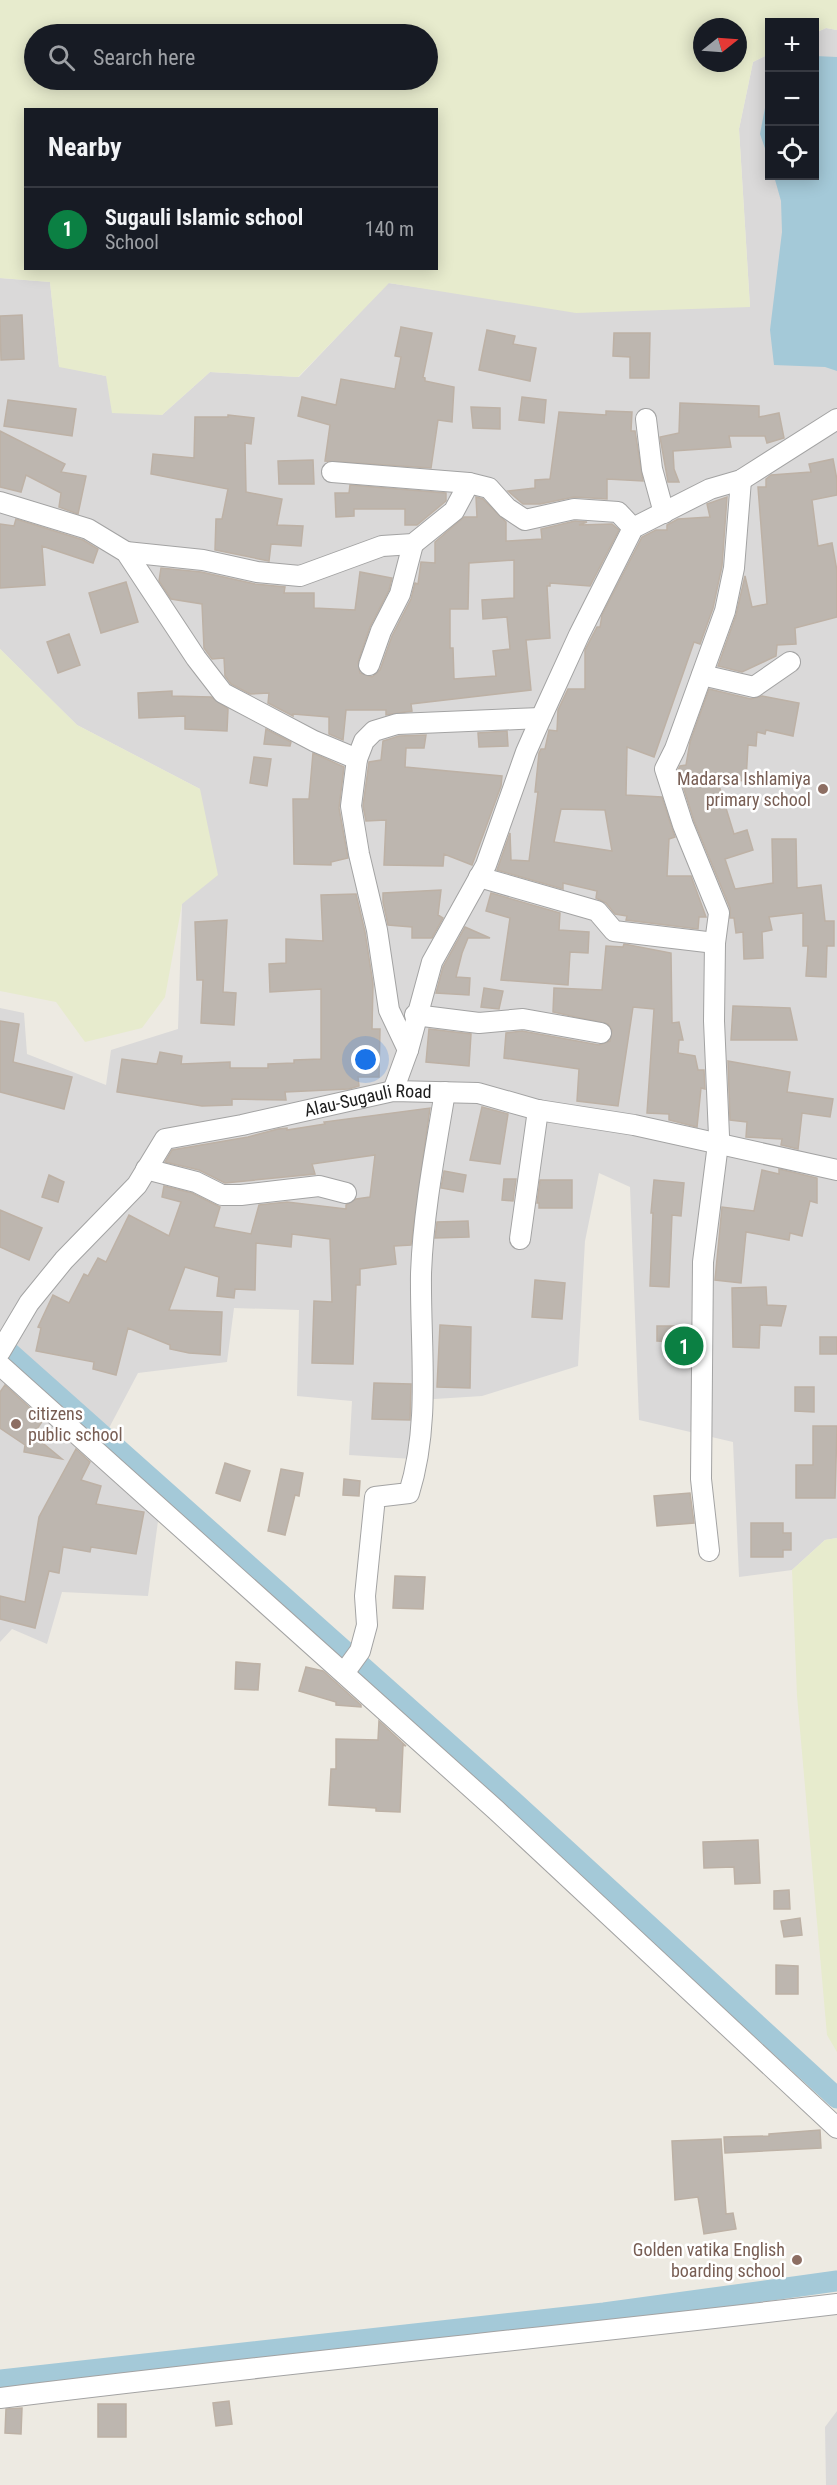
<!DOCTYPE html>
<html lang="en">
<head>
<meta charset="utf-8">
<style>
  :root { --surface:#171b24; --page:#20242c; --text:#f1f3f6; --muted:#9ea1a6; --line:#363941; --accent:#0b8043 }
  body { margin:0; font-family:"Roboto Condensed",sans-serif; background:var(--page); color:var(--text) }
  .controls { position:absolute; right:18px; top:18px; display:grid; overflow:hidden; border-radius:0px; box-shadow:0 3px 15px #0003 }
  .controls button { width:54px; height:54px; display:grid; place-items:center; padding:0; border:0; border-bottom:2px solid var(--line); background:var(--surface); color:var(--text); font:30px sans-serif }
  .compass { position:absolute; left:693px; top:18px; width:54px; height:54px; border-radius:50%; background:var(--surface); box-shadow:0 3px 15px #0003; rotate:73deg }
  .you { position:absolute; left:366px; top:1060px; width:21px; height:21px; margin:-15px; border:4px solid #fff; border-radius:50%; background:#1a73e8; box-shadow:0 0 0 9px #1a73e833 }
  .badge { display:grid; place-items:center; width:39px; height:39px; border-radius:50%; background:var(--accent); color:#fff; font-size:20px; font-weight:700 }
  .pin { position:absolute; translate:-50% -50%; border:3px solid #fff; box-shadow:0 2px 6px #0006 }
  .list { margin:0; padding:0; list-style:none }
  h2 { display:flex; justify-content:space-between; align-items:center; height:78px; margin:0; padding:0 24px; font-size:26px }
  h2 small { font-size:20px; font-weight:400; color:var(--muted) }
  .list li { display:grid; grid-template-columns:39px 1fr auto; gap:18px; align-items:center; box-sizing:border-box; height:84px; padding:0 24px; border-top:2px solid var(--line) }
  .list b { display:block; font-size:22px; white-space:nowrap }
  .list p { margin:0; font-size:20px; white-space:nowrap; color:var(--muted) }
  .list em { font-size:20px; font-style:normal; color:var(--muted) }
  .icon { flex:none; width:33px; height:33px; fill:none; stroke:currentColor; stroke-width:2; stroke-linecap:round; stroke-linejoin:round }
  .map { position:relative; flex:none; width:837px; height:2485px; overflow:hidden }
  .search { position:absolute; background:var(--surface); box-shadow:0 3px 15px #0003; left:24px; top:24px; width:414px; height:66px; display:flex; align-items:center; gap:15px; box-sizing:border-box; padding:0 21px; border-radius:33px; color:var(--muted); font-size:22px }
  .panel { position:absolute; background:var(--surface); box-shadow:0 3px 15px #0003; left:24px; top:108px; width:414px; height:162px; border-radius:0px }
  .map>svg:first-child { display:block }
  .residential { fill:#dad9d9 }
  .farmland { fill:#e7ebcd; fill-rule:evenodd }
  .water { fill:#a4c9d8 }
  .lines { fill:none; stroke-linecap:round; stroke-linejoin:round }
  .canal { stroke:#a4c9d8; stroke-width:21 }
  .building { fill:#bdb6af; stroke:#bdb1a5; stroke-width:1.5; fill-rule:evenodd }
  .minor-casing { stroke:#a3a3a3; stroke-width:22 }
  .minor { stroke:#fff; stroke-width:20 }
  .education-dot { fill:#8d6e63; stroke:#fff; stroke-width:2 }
  .labels { text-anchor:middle; stroke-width:5; stroke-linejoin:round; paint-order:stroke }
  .education-label { font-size:18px; fill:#785e54; stroke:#fff; text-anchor:end }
  .street-label { font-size:18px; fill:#1c1c1c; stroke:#fff }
</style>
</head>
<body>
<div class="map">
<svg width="837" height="2485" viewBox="0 0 837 2485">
  <rect width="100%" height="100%" fill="#edeae2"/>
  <path class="residential" d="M826,28L837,30V1538L825,1540L792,1570L739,1577L733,1442L639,1420L630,1187L599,1173L585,1241L578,1366L482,1396L419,1400L413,1459L349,1455L352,1401L297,1396L299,1310L234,1308L227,1362L138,1373L109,1428L160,1506L148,1596L62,1592L47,1644L12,1629L0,1642V1008L24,1013L27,1054L106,1085L111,1050L178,1029L182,904L200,789L77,725L0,649V278L50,282L59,366L106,376L162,415L210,372L299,377L388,283L465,294L750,307L739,129L753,62L769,54L770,176H814L815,33Z
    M837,2411V2485H826L825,2427Z"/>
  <path class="farmland" d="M0,0H837V30L826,28L815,33L814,22H770L769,54L753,62L739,129L750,307L576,313L389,283L298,377L210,372L162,415L112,413L106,376L59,367L50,282L0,278ZM702,27H738V63H702ZM34,34H428V80H34ZM26,110H436V268H26Z
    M0,649L77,725L200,789L218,875L182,904L165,997L142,1028L85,1042L56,1002L0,991Z
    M837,1538V2052L827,2035L797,1696L792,1570L825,1540Z"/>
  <path class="water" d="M815,56L837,57V371L825,367L774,365L770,330L782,232L781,201L774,176H814Z
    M769,87L770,160H769L760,134Z"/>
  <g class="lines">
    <path class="canal" d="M0,1344L512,1800L837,2098
      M0,2380L604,2313L837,2281"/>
  </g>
  <path class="building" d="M22,315L24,359L1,360L0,316Z
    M401,327L432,333L423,377L425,378V381L454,387L452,422L438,420L431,468L325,461L330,425L298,416L302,397L336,405L341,379L395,389L401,357L395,356Z
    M487,330L515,336L513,344L536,348L530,381L479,370Z
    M614,333H650L649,378H630V357L613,356Z
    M522,397L546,400L544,423L519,420Z
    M8,400L76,409L72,436L4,426Z
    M680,403L759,406V417L779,413L784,438L767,443L765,436H729L731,447L673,451L674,469L679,482H668L660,437L679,433Z
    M471,407L500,408V429L473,428Z
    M606,411L632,412L631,431H635L643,481L607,479V499L574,497L540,504H523L508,491L535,488V480L550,479L559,412L606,415Z
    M228,415L254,418L251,444L245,443L246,492L282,499L277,525L303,526L301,546L271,544L269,561L215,550L216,519H222L228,489L151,474L153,454L194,458L195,417H228Z
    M0,431L65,464L61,472L86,476L78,514L59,507L61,493L26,475L21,492L0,487Z
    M833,459L837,480V495L812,500L818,546L832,543L837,571V617L795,628L796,644L777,645L776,656L742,672L718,666L736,615L745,576L752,607L767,604L758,487H766V479L771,475L811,472L809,464Z
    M313,460L314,484H279L278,461Z
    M350,485L446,493V501L417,525H405V509H354V516L336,517L335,493H349Z
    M476,497L483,499L506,522V541L542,539L541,529L575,521L587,522L579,525L612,524L619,530L590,586L550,583V586H547L550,638L526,640L531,690L411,704L412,711L386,715V710H346L343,740L329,734V717L293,714V716L268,703L269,693L250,694L231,684L225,676L224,658L212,659L204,648L202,604L171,599L159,581L161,568L201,572L255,584L285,587L284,593H314V608L355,610L360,572L392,578L389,590L370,627L358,662L360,673L372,677L380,670L392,636L411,599L415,583L418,584L421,562L435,563V542L464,517H477ZM514,560V598L482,600L483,619L507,617L510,649L493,651L496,676L454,679L453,648H450V609H468L469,563Z
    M727,497L722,566L713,608L700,644L694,642L654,757L627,747L626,795L662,797L675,837L669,839L667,876H691L706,917H699L698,929L626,920L627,916L615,914L606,903L596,898L597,891L563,883V889L497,870L510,833L511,860L529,861L538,792H535L539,753L541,749H545L549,730L557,731L558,710L568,689H585V650L597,627H600L602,615L642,537L656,530H667V525L678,519L710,517L707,504ZM561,809L605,810L612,851L554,842Z
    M16,519L83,540L98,549L93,563L42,546L45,585L0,588V524L14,526Z
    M126,582L138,622L101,633L89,593Z
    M69,634L80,665L58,673L47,642Z
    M709,689L751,699L762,696L799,703L793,736L766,730L765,734L757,732L756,746L748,745L746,781L717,779L734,834L747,830L753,850L725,859L735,889L773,883L772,839H796L797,888L821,885L825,921H834V946H827L826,977L806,976L808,946H803V913L769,917L772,930L762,932L763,958L744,959L743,932L736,933L734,918H730V908L694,821L678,770L680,766L686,765L690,742Z
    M172,691V696L211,697L228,709L227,731L185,729V716L139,718L138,693Z
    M266,729L291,742L290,746L264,744Z
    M507,731L508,746L479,747L478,733Z
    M426,735L424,748H406L405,767L502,776L501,786L472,865L444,854L443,866L384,865L386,820L366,821L363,806L369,762L381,760L383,741L399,736Z
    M313,753L344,767L339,808L348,858L331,862V865L294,864L293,799H309Z
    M254,757L271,759L267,786L250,783Z
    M441,890L438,915L443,918L432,938H412V927L388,925L383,902V893Z
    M491,893L560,913L559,930L589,932L588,953L570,952L568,985L501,980L510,918L486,911Z
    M356,894L365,932L373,984L372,1029H380L379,1077H358L359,1086L349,1089L285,1092L286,1100L232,1099V1105L202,1106L117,1092L122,1059L157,1064L160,1052L182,1056L181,1064L230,1062V1068H268V1064L294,1063V1060L321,1059V989L270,992L269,964L286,963V939L323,941L321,895Z
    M227,920L223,992L236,993L234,1025L201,1023L203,980H197L195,922Z
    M465,927L490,938H468L462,953L456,977L470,978L469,995L436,993L443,967Z
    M624,944L671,953L672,1023L679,1022L683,1040H679L678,1053L695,1056L698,1070H704L705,1089L701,1088L697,1127L669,1120V1114L647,1113L654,1009L633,1007L618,1106L577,1101L579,1069L504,1058L506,1033L522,1031L599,1045L610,1041L612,1030L608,1024L553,1012L554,988L602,990L606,946L623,947Z
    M484,988L503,991L499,1009L481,1007Z
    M733,1006L790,1008L797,1040H731Z
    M0,1021L19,1024L13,1062L72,1077L64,1109L0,1092Z
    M429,1029L471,1034L469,1066L426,1062Z
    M728,1061L790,1072L787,1092L833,1099L830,1117L802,1113L798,1149L781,1145L782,1139L746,1137L747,1122L730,1120Z
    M482,1107L508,1114L500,1164L470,1160Z
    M430,1108L411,1245L394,1246L396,1264L360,1269V1285H356L353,1364L312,1363L314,1301L332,1302L330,1239L292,1234L291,1247L256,1243L255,1290L235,1289L234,1298L217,1296L219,1277L185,1267L169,1310L222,1312L220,1355L189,1353L170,1349V1345L128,1328L116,1375L93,1369L94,1362L36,1351L41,1328L38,1327L53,1295L69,1303L84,1274L88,1276L98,1258L106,1262L129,1215L169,1236L181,1202L162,1197L164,1186L192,1193L220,1207L214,1227L251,1234L259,1205L287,1202L346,1209V1205L356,1199L370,1197L375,1155L312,1164L315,1174L225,1183L199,1170L165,1162L172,1150L248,1137L278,1129L287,1128V1130L325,1124L324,1122Z
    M779,1169L817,1178V1203L810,1201L802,1236L790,1233L789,1240L746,1232L741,1283L715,1280L722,1207L754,1211L762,1170L779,1174Z
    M444,1171L466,1175L463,1192L441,1188Z
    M49,1175L64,1182L58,1202L42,1197Z
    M504,1179H516L513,1201L502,1200Z
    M540,1180H572V1208H539V1203H537Z
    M654,1180L684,1183L681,1216L672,1215L669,1287L650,1286L653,1213H651Z
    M0,1210L42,1228L29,1260L0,1247Z
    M468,1221L469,1237L435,1238L437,1222Z
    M535,1280L565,1283L562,1319L532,1317Z
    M766,1287L767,1305L786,1306L781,1326L760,1325L759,1348L733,1347L732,1288Z
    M440,1325L471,1327L470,1388L437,1387Z
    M657,1326H690V1342L657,1341Z
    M820,1337H837V1354H820Z
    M374,1383L411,1384L410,1420L372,1419Z
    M5,1385L43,1420L33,1435L62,1459L24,1452L25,1445L0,1428V1392Z
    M795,1387H814V1412L795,1411Z
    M813,1426H837L835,1498H796V1465H813Z
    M76,1449L90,1462L81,1480L101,1486L96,1504L144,1512L136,1554L91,1547L90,1552L63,1547L59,1573L49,1571L35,1628L0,1619V1596L25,1602L39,1517Z
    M225,1463L250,1471L240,1501L216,1493Z
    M281,1469L303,1473L299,1496L295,1495L285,1535L268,1531Z
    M344,1479L360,1481L359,1496L343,1495Z
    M690,1493L694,1523L657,1526L654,1496Z
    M751,1523H783V1533H791V1550H783V1557H751Z
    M395,1576L425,1577L423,1609L393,1608Z
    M236,1662L260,1664L258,1690L235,1689Z
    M306,1667L323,1671L361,1705V1707L336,1705V1702L299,1691Z
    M379,1721L406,1746L403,1745L400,1812L376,1811V1808L329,1805L331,1769H336V1739L378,1740Z
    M758,1840L760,1883L735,1884L734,1867L704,1868L703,1842Z
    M789,1890L790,1909H774V1891Z
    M800,1918L802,1935L784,1937L781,1921Z
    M776,1965L798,1966V1994H776Z
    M820,2130L821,2148L725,2153L724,2137L769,2136V2134Z
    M721,2139L726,2214L733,2213L736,2229L704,2234L698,2197L675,2200L672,2141Z
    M229,2401L232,2424L216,2426L213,2403Z
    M98,2404H126V2437H98Z
    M22,2408L21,2434L5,2433L6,2409Z"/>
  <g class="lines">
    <g class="minor-casing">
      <g id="minor">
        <path d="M646,419L652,469L664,513"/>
        <path d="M332,472L469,483"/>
        <path d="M0,502L88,529L126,552L196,658L223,693L314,741L357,759"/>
        <path d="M126,552L203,560L257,572L300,576L382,546L413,544L454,511L469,483L489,488L507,508L525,520L574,509L618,512L633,528"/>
        <path d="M369,665L381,631L400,594L413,544"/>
        <path d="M702,675L754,687L790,662"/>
        <path d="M479,877L597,911L614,931L715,943"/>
        <path d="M415,1015L479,1023L523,1019L601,1033"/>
        <path d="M408,1050L389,1010L377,930L359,854L351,806L357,759L364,741L374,731L397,724L541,718"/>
        <path d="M393,1091L408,1050L432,962L486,865L526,752L541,718L579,635L633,528L710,489L741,480L837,419"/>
        <path d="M146,1169L196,1182L222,1195H241L319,1186L346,1193"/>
        <path d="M520,1239L538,1110"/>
        <path id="s1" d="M0,1352L29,1303L64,1260L137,1185L165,1139L242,1125L393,1091L478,1093L538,1110L634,1125L837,1170"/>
        <path d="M0,1365L496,1810L837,2128"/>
        <path d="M709,1551L701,1479L703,1262L719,1136L714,1021L715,943L719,913L683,825L665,769L675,749L725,611L734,568L741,480"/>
        <path d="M344,1673L360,1651L367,1625L365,1596L375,1497L409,1493C431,1423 420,1347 421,1274C423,1214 435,1152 445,1092"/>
        <path d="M0,2398C279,2363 558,2337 837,2304"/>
      </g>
    </g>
    <use href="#minor" class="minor"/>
  </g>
  <g class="education-dot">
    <circle cx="823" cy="789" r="6"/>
    <circle cx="16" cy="1424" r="6"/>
    <circle cx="797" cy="2260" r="6"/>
  </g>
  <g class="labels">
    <g class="education-label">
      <text x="811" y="785">Madarsa Ishlamiya<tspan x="811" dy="21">primary school</tspan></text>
      <text x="28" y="1420" text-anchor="start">citizens<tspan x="28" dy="21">public school</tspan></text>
      <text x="785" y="2256">Golden vatika English<tspan x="785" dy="21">boarding school</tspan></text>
    </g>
    <g class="street-label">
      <text dy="6" stroke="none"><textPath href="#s1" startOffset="478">Alau-Sugauli Road</textPath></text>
    </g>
  </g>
</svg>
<div class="controls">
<button>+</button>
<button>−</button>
<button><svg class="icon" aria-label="locate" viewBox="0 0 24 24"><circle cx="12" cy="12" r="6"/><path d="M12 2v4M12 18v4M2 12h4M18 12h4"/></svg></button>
</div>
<svg class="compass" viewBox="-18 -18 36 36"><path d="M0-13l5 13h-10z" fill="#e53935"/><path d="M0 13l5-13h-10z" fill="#9ea1a6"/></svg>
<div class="you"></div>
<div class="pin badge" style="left:684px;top:1346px">1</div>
<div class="search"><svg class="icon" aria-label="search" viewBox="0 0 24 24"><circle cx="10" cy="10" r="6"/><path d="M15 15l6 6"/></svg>Search here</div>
<section class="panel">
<h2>Nearby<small></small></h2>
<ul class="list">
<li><span class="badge">1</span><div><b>Sugauli Islamic school</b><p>School</p></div><em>140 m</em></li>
</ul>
</section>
</div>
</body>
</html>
